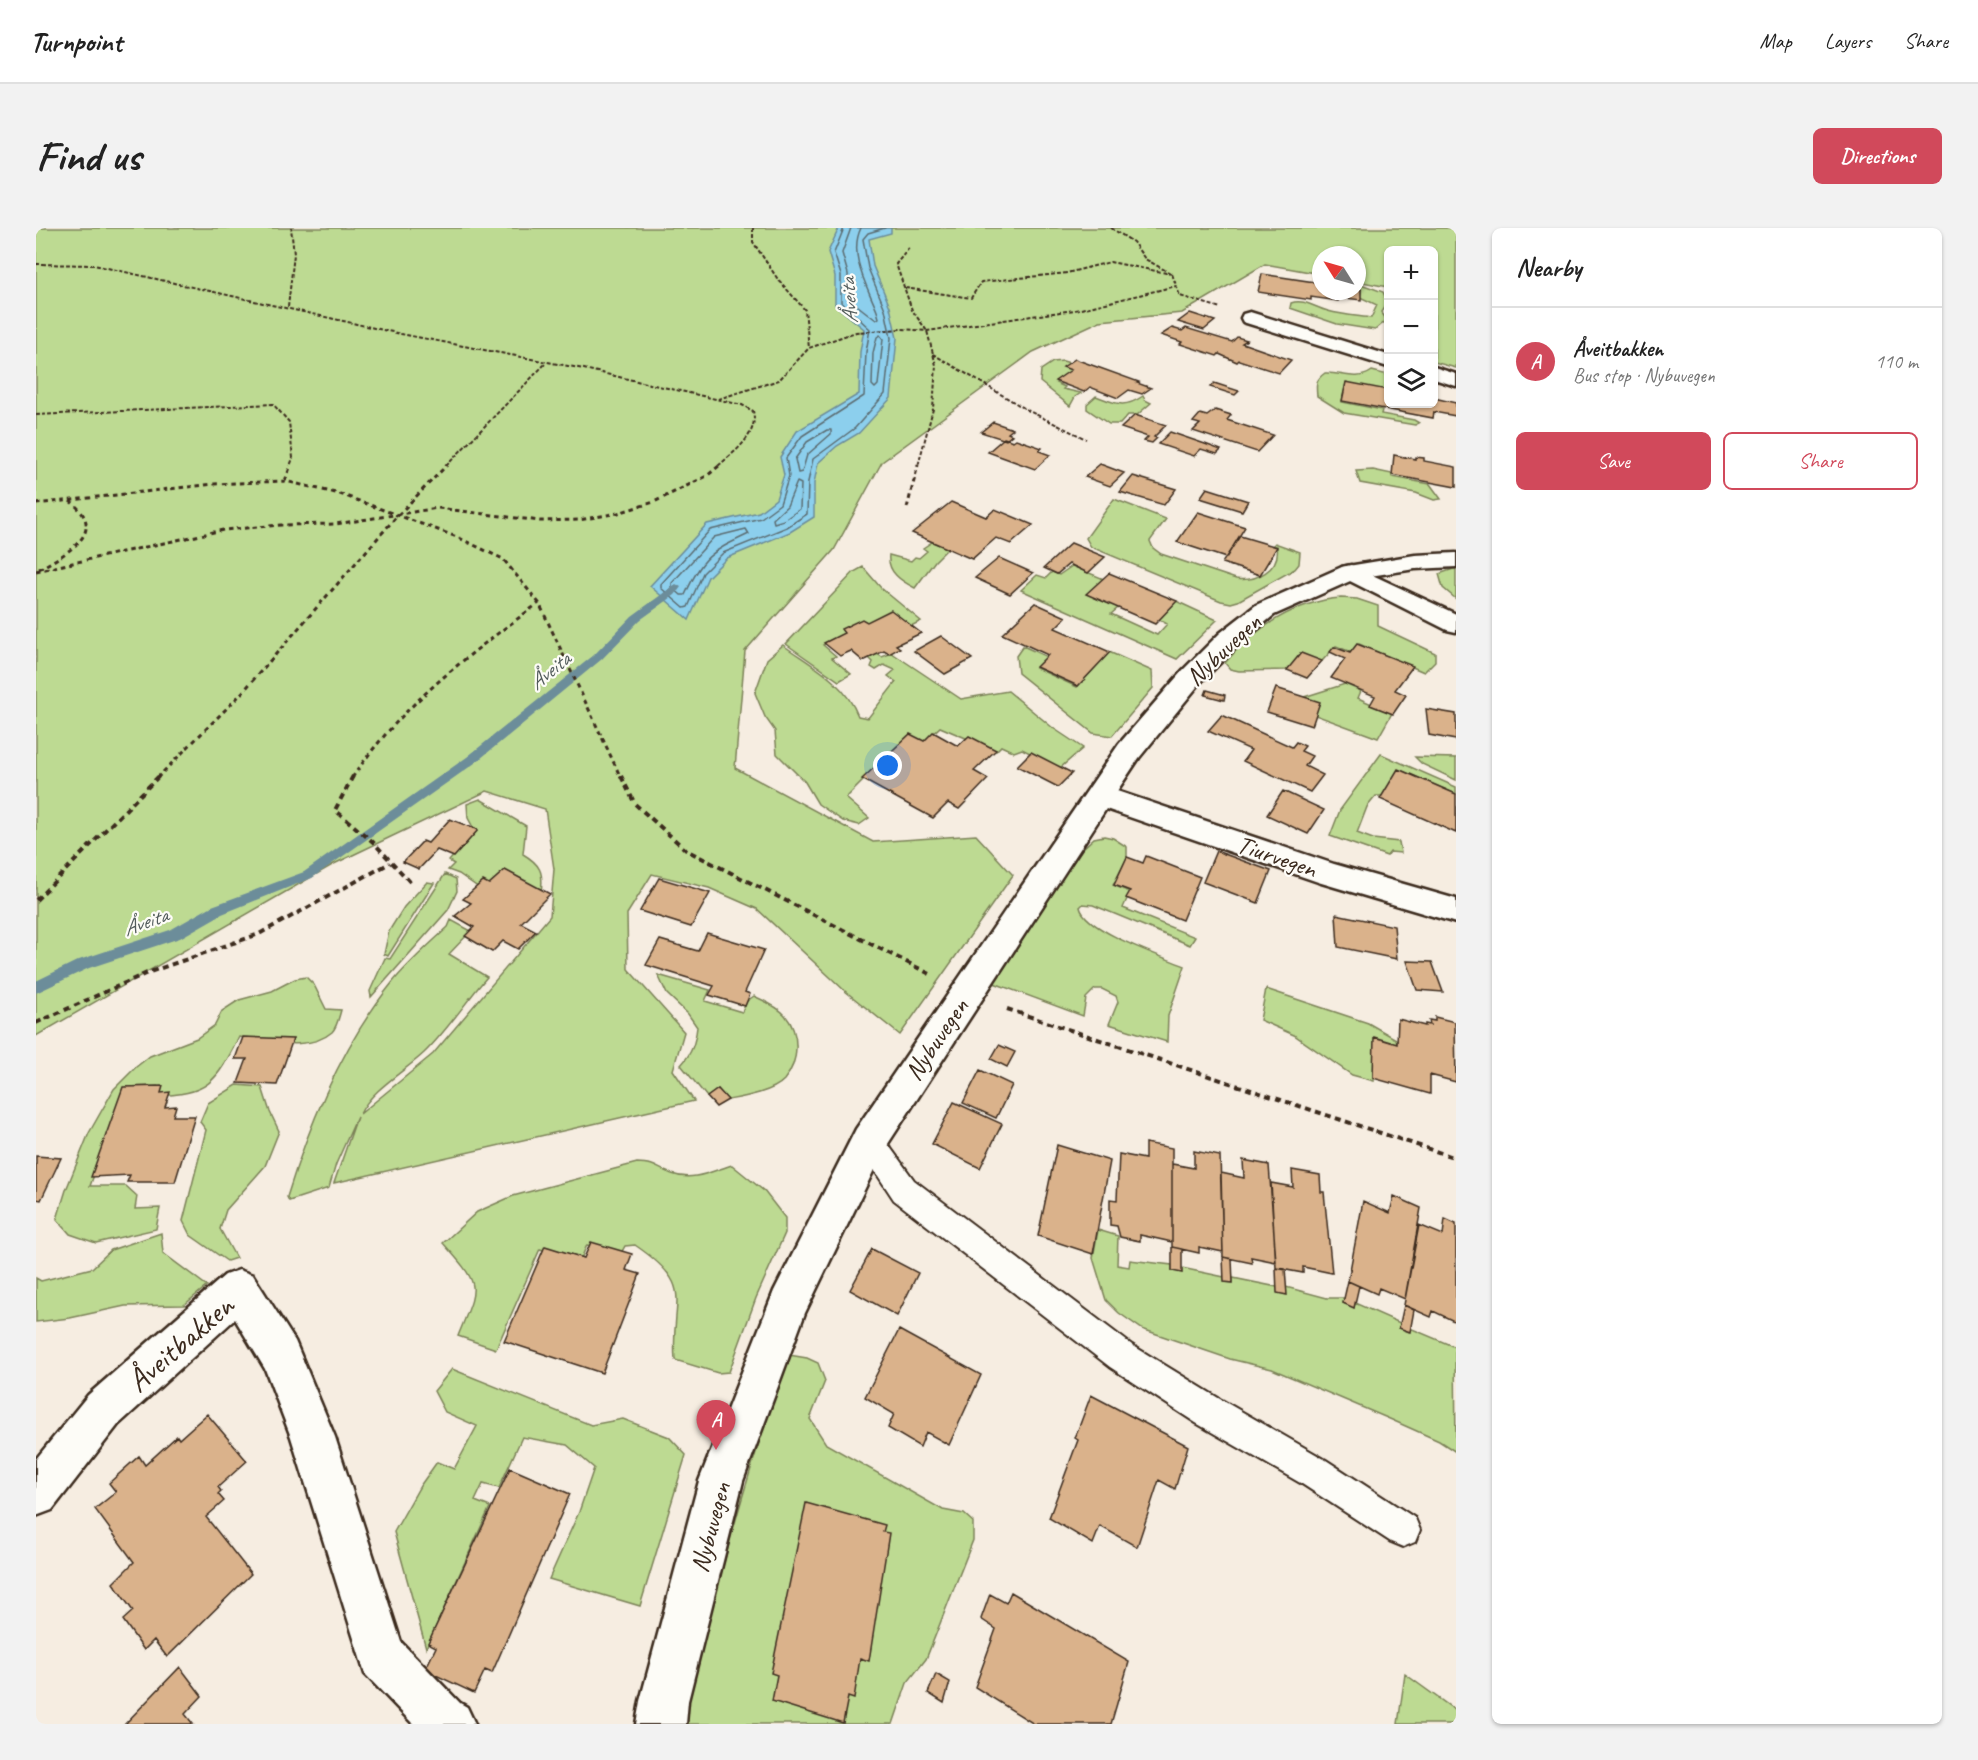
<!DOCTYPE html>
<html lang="en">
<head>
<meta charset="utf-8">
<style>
  :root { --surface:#fff; --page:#f2f2f2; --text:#222; --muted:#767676; --line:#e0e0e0; --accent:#d1495b }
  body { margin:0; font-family:Caveat,sans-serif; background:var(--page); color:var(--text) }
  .controls { position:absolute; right:18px; top:18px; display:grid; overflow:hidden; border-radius:9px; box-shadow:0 2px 4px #0004 }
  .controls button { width:54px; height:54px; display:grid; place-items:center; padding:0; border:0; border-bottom:2px solid var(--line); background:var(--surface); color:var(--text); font:30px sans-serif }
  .compass { position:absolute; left:1276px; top:18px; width:54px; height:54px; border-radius:50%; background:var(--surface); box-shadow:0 2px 4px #0004; rotate:307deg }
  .you { position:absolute; left:852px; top:538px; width:21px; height:21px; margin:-15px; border:4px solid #fff; border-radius:50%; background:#1a73e8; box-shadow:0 0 0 9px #1a73e833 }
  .badge { display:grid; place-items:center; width:39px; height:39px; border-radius:50%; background:var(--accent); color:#fff; font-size:20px; font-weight:700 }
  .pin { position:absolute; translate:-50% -50px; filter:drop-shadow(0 2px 3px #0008) }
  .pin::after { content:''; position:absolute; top:32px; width:21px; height:18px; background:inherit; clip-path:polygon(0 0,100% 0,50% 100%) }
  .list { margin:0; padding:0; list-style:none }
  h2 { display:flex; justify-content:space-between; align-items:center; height:78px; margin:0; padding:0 24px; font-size:26px }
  h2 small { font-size:20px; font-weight:400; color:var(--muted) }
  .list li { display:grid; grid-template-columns:39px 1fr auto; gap:18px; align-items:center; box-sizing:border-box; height:108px; padding:0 24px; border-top:2px solid var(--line) }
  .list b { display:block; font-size:22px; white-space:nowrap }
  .list p { margin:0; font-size:20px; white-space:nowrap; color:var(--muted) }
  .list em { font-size:20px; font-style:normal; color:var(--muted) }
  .actions { display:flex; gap:12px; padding:18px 24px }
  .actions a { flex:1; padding:14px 0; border:2px solid var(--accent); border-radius:9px; text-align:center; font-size:21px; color:var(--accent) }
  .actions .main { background:var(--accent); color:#fff }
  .icon { flex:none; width:33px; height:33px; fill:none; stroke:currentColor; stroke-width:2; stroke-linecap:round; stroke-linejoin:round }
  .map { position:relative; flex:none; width:1420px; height:1496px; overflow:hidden; border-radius:9px }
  header { display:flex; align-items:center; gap:36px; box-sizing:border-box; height:84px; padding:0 30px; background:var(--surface); border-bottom:2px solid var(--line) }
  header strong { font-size:28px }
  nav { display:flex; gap:33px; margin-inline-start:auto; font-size:21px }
  .intro { display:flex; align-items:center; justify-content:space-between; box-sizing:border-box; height:144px; padding:0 36px }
  h1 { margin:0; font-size:42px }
  .button { padding:15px 27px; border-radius:9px; background:var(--accent); color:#fff; font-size:21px; font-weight:700 }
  main { display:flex; gap:36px; padding:0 36px }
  aside { flex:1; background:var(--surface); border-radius:9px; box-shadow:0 2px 4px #0004 }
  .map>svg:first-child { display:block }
  .green { fill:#bdda92; stroke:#7c8258; stroke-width:1.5 }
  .water { fill:#8ccfed; stroke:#6c8d9a; stroke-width:1.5 }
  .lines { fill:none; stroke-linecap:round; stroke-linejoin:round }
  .shore { stroke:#5b6c71; stroke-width:1.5 }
  .stream { fill:#6c8d9a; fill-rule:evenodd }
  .building { fill:#dab28b; stroke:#3b2a1e; stroke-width:1.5 }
  .lane-casing { stroke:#3b2a1e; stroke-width:4 }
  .street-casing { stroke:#3b2a1e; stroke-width:5 }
  .secondary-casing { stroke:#3b2a1e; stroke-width:5 }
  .path-far2 { stroke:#3b2a1e; stroke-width:2; stroke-dasharray:4 2; stroke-linecap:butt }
  .path-far1 { stroke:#3b2a1e; stroke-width:3; stroke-dasharray:4.5 4; stroke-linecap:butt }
  .path { stroke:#3b2a1e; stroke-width:4; stroke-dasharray:6 4.5; stroke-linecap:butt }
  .lane { fill:#fdfcf7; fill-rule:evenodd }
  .street { fill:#fdfcf7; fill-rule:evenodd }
  .secondary { fill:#fdfcf7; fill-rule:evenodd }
  .labels { text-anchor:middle; stroke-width:4.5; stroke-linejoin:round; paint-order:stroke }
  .far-water-label { font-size:22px; font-style:italic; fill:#535c5c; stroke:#fdfcf7 }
  .street-label { font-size:26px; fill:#3b2a1e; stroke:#fdfcf7 }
  .near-street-label { font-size:32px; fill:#3b2a1e; stroke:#fdfcf7 }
</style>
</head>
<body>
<header>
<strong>Turnpoint</strong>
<nav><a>Map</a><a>Layers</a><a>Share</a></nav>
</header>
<div class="intro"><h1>Find us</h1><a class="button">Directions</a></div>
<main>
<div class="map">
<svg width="1420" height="1496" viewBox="0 0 1420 1496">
  <rect width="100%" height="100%" fill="#f6ede1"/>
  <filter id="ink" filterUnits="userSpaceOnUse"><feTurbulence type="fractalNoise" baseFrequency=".0167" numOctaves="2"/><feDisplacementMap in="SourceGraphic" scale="12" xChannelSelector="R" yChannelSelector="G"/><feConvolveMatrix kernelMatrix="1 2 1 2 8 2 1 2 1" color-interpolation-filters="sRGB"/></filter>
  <g filter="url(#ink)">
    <path class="green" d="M0,0H1420V140L1398,134V22H1352V59L1321,53V27H1285V46L1229,36L1146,85L1064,93L997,124L846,234L798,322L709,423L699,540L837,614L940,607L977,647L864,807L809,763L721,681L673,660L616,646L591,686L592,741L648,804L637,842L658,873L298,955L321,889L300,936L293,960L253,973L251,969C274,894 306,817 356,755C372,735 393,717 412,699L415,692L435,703L413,726L451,749C430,773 411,803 388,825C369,843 335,862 324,886L397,826L514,688L518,641L509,581L451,563L298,636L0,808Z
      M1325,56L1347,64L1352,74L1345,84L1351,92L1339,102L1301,96L1254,80L1255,75C1268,70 1279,80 1292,83C1306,87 1321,88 1335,90L1341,77L1324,69L1325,61L1321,60V57Z
      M1027,133L1044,138L1020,155L1029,159L1027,161L1045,165L1039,169L1034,178L1004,154L1005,142L1017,134Z
      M1336,143L1352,147V163L1310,155L1306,174L1346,182L1345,186L1378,192L1383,195L1379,197L1308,185L1281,168C1280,157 1279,152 1289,145C1305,144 1321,154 1336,143Z
      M1060,168C1081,176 1088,181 1107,168L1109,172L1115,175L1101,187H1092L1084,196H1073L1051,181V176Z
      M1320,243L1337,242L1356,246V249L1394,256L1405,271L1398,272L1380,265L1324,255Z
      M1078,271L1130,291L1114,313L1117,320L1125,326L1200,351C1219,354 1245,342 1241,318L1237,317L1239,315L1264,324L1263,336L1259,341L1202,373L1195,375L1185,373L1055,319L1050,310Z
      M896,314L912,320L899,333L879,360C865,353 851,344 853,327L875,333L879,329L883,330L891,323L887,320Z
      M1036,338L1068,351L1083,379L1075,386L1121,407L1131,396L1122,391L1140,373L1181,392L1141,431L985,362L1001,347L1010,350L1016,344L1023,347Z
      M827,339L845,360L885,393L873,399L831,395L806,402L810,406L787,417L800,428L796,430L815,446L803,453L750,416L818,344Z
      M1420,340V371L1407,360L1403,346Z
      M1305,370L1321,371L1342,378V398L1399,425V433L1388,444L1323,416L1317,425L1300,418L1286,433L1251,442L1203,443L1194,441L1189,435C1217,401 1260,373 1305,370Z
      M747,417C776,438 809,454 822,488L832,490L860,454L852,448L859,442L848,437L840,442L835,439L837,434L833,430L841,426L846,429L856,425L925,471L972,463L1017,500L1047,520L1024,540L986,521L978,524L965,518L960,523L904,499L887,515L850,530L810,570L833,590L823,597L807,593L782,576L769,554L741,526L739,503L729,489L719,465L731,431Z
      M987,418L1011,429L1000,440L1041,459L1073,424L1116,443L1117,460L1076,508L1057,505L982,445L980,428Z
      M1309,456L1325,463L1322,470L1356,485L1342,510L1279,487L1268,469Z
      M1345,526L1420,559V566L1367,543L1350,568H1340L1331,579L1321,605L1337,611L1363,614L1365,625L1354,624L1351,628L1294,608L1304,582Z
      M1379,529L1420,530V552L1386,536Z
      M444,571L490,598L487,626C504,636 508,644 505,664L446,662L423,646L412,642L418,636L413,633L439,603L432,590L431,576Z
      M1068,608L1077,610L1091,619V630L1077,657L1094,664L1087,680L1159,709L1154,717L1057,677L1047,676L1044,679C1049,703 1127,729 1149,738L1132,788L1131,814L1073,796L1082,774L1080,768L1066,761H1059L1050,770L1047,788L958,755L969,734L1046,621L1058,610Z
      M409,646L420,651L421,663L412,682L335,769L334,763L349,730L354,731Z
      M391,654L398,655L352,728L348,726L353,703L368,679Z
      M622,747L674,762L669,773L706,784L711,773L718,768C728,773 741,778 749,787C764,805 764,833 748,852C737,864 708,869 692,872L682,861L671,869L645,837C656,825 659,815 661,799L652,786L631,766Z
      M270,749L278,757L290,781L305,782C303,789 301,799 296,804C272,825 231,812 203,809C179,856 173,866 118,868L121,858L90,859L54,958H90L101,968L99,981L124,980L120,1001L60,1015L34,1006L21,991L30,962L53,905L78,861L100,839L114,828L161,810L179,797L186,783L203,772L236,763L259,751Z
      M1230,761L1332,795L1360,811L1361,817L1340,812L1338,853L1316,847L1258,807L1224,792Z
      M201,857L226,859L234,884L243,903L229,938L190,982L184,1001L200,1030L191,1033L154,1007L147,993L170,902L164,894L172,875Z
      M601,935C619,935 620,940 636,946C657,954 676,943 696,937L728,963L749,990V1005L720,1070L693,1144L682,1145L639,1132C634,1070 662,1060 599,1017L589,1018L584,1027L551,1017L544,1033L504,1021L460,1121L422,1108C443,1056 446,1059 407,1015L441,984L477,968Z
      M1062,1002L1082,1008L1081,1037L1093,1039L1094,1032L1136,1037V1043L1146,1040L1188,1049L1189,1054L1197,1055V1050L1241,1059L1242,1065L1250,1059L1291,1070H1308L1307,1075L1318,1080L1319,1075L1364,1095V1100L1373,1104L1374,1100L1419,1119L1420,1224L1403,1213L1356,1192L1236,1141L1194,1131L1106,1101L1083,1085L1070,1072L1057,1030Z
      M125,1005L127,1025L171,1058L148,1077L89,1078L34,1090L0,1094V1050L5,1053L56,1040L75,1022Z
      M753,1127L771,1130L782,1135L789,1153L774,1191L790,1216L907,1282L928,1286L937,1294V1312L890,1431L871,1455L857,1496H650L652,1475C681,1357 711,1241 753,1127Z
      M416,1141L555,1197L587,1191L633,1209L650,1227L604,1378L513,1351L543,1284L558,1240L531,1217L486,1209L463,1260L447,1256L439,1273L454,1279L390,1420L358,1304L384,1258L401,1234L418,1241L441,1198L409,1184L398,1163Z
      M1369,1446L1420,1483V1496H1362Z"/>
    <path class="water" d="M803,0H855V5L833,11L837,38L854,79L861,110L855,170L823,205L801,218L782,235L778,255V289L754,304L691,330L672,349L653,392L614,358L671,296L723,284L740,271L748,247L744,229L761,203L823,166L824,124L828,101L799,77V48L792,24Z"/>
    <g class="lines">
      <path class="shore" d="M808,0L798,25L805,47V74L834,101L830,124L828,168L766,208L750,230L753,248L744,276L725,290L674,302L625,356V360L648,380L652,379L667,345L687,325L751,299L771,286L772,254L777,231L819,200L849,166L855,110L849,81L832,40L827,11L832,5L849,0
        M815,0L806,25L812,46L813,71L840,92L843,90L841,83C831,58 812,26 825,0
        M844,107L847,111L842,157L839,160L836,157L837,125L841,109Z
        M791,202H795V206L771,227L766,244L762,245L759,231L771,214Z
        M761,254L765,256L764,281L748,292L738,295L737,291L751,278Z
        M710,301L713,306C675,324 667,327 649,367H645L636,359V355L678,309Z"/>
      <path class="stream" d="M640,356L645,359L639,367L604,392L566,431L439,535L276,650L186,686L144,710L53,740L0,765V753L43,732L134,702L176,678L268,644L431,529L558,427L596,388Z"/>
    </g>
    <path class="building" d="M1226,46L1285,55V63H1321V60L1325,61V72L1302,69V73L1275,69V72L1222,64Z
      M1154,85L1179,93L1168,102L1142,94Z
      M1136,100L1146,103L1150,100L1196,114L1201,109L1211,112L1206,115L1255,132L1243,145L1203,132L1201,134L1183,126L1181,128L1144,116L1146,114L1125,107Z
      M1039,131L1103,154L1101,155L1115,160L1106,166L1093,162L1082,170L1054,159L1048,164L1019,153L1035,142L1027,139Z
      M1310,154L1352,162V176H1398V170L1420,175V188L1398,184L1397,190L1306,173Z
      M1178,155L1203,163L1199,167L1174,159Z
      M1179,182L1195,187L1191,192L1237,207L1221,224L1157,203L1164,196L1157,194L1164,186L1171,188Z
      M1099,187L1130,197L1118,209L1121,210L1116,215L1108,213L1112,209L1085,200Z
      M957,194L977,201L972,205L976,207L970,212L945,204Z
      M1134,204L1169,216L1185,222L1181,226L1165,221L1158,228L1122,216Z
      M968,210L977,213L980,211L1006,220L1003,223L1014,227L999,241L952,224Z
      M1358,227L1379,231V229L1388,230V233L1420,239V259L1356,247Z
      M1064,236L1088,245L1074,258L1049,249Z
      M1097,248L1140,261L1128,277L1084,264Z
      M1171,260L1212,273L1206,283L1164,270Z
      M915,274L950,289L959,281L997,297L975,316L960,310L936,331L876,305Z
      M1162,284L1209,299L1190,330L1141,314Z
      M1204,308L1241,319L1224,347L1186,335Z
      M1035,315L1069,329L1052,345L1033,336L1021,346L1008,340Z
      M963,330L997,345L974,366L939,350Z
      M1073,345L1141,373L1119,396L1050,366Z
      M999,375L1030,389L1019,400L1074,424L1042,458L1000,439L1012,427L966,406Z
      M855,382L885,405L860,417L864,420L853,426L848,423L827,433L815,423L804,428L788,415L808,405L805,401L826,391L831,394Z
      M905,408L936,431L909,446L878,423Z
      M1321,416L1377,438L1359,462L1370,467L1357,486L1334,477L1339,468L1295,450L1309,431L1294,424L1298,419L1314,425Z
      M1265,425L1286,433L1271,450L1251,442Z
      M1240,460L1284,474L1276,498L1231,484Z
      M1171,462L1189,467L1188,472L1169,467Z
      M1390,481L1420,486V512L1393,507Z
      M1186,487L1256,519L1260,514L1269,518L1265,523L1276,528L1269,538L1287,547L1274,564L1207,533L1215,522L1172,503Z
      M897,504L922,518L933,508L960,522L938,543L952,551L923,581L912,575L897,590L826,551L874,506L888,513Z
      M995,524L1036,545L1022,559L981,538Z
      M1362,541L1420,566V605L1344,571Z
      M1247,563L1288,582L1272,606L1231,587Z
      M414,591L442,602L418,629L401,622L383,641L367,634L387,613L392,615Z
      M1180,623L1235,643L1222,675L1167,654Z
      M1110,628L1164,649L1146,692L1090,670L1094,663L1078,657L1091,629L1107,635Z
      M469,642L514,666L485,695L500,703L482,721L467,713L456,724L429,708L438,699L419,688L435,675L427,671L447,653L453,656Z
      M623,650L674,665L655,699L604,683Z
      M1300,686L1358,698L1361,731L1302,719Z
      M671,705L728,722L709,764L714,766L709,778L673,767L678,758L610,737L624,712L662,723Z
      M1371,733L1396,734L1407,764L1381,762Z
      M1399,789L1419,794L1420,854L1394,847V866L1337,850L1338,809L1361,816L1362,791L1389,798V796L1394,797L1393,792L1399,793Z
      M207,809L257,811L241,857L202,855L211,831H199Z
      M963,817L979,824L971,839L955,831Z
      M944,842L976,857L960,890L927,875Z
      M127,858L125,865L134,864L129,879L140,878L137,888H159L139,954H91L94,947L55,949L87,859Z
      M682,861L692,872L680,879L671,869Z
      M918,874L966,896L944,940L896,916Z
      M1109,915L1136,920V1014L1104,1007V1013L1084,1009L1081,998L1074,997V971L1081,972L1083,926L1109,931Z
      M1021,917L1074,933L1057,1026L1002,1008Z
      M1158,923L1184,928L1187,1024L1163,1019V1025L1136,1019V936L1158,940Z
      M0,928L25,930L5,972L0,971Z
      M1207,932L1233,937L1240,1034L1215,1029L1216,1035L1187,1029L1185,945L1208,950Z
      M1256,942L1284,947L1285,964H1288L1296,1045L1267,1039V1045L1240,1040L1235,955L1257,959Z
      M1358,968L1385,980L1369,1071L1343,1060L1341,1066L1312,1053L1327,973L1354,985Z
      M1409,991L1420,996V1094L1397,1083L1395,1089L1368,1077L1383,997L1407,1007Z
      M555,1014L596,1026L590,1042L604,1046L566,1145L468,1113L509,1018L548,1030Z
      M1136,1019L1146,1021V1045L1136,1043Z
      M836,1021L882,1045L861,1088L814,1062Z
      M1187,1029L1196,1031L1197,1055L1188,1054Z
      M1240,1040L1249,1041L1251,1067L1241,1065Z
      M1312,1053L1323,1058L1318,1080L1307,1075Z
      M1368,1077L1378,1082L1374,1104L1363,1100Z
      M863,1102L945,1147L913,1217L890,1204L884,1219L852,1200L858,1186L829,1169Z
      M1055,1167L1152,1218L1139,1261L1123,1252L1101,1319L1064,1298L1057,1316L1013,1290L1042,1212L1039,1210Z
      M171,1186L211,1233L182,1259L185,1263L182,1266L188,1273L170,1289L215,1346L131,1429L118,1412L108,1422L87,1392L97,1383L77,1355L98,1334L59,1281L80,1264L73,1255L103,1228L109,1237L141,1208L143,1211Z
      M474,1240L534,1266L456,1445L449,1442L438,1465L389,1442L400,1419L392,1415Z
      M770,1275L849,1297L847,1304L853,1305L833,1433L824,1430L818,1471L812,1469L807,1495L736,1473L741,1447L735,1445Z
      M975,1364L1093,1434L1075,1496H998L939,1459L960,1401L945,1391L954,1366L970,1375Z
      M144,1439L166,1468L149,1486L157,1496H89Z
      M900,1446L914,1454L908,1475L892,1465Z"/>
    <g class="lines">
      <g class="lane-casing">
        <path id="lane" d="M833,900L843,904L878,952L1096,1117L1184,1171L1290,1232L1379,1290L1384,1302L1379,1314L1367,1319L1355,1314L1266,1256L1160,1195L1074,1139L858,972L819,913L823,904Z"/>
      </g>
      <g class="street-casing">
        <path id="street" d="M1214,84L1352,127V139L1207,94L1205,90L1207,86Z
          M1398,139L1420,146V158L1398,151Z
          M1420,325V339L1379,341L1321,350L1238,387L1202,417L1165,454L1103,530L1081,563L1298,636L1420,671V695L1282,654L1070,581L846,925L769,1085L707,1253L652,1473L650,1496H600L604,1473L663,1253L738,1063L820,901L1083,516L1147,442L1184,405L1220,377L1306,339L1379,327Z
          M203,1042L217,1047L259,1113L299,1209L365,1414L424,1475L431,1479L439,1496H377L329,1446L255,1209L229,1141L199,1091L82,1197L16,1282L0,1288V1231L52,1167L189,1047Z"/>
      </g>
      <g class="secondary-casing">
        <path id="secondary" d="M1315,337L1420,386V404L1411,402L1306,349L1303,344L1306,339Z"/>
      </g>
      <path class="path-far2" d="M717,0V14L741,50L769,82L773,120
        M1075,0L1097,14L1109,31L1136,46L1144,68L1185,80
        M873,20L860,36L876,82L891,103L900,137L897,181L882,238
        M0,36L58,37L365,106L548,141L706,177L717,183C723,207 698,224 682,238
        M869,60L935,70L945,54L1031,45L1074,34L1136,46
        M252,79L258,26L255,0
        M897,126L993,183L1050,211
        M682,171L743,152L773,120L820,104L866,101L891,103L1045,81L1140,58
        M0,187L237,176L253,194L257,230L254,238
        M410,238L510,135"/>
      <path class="path-far1" d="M249,253L255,237
        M0,276L178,256L249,253L304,266L421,309L467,331L503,375L585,550
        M871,280L882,237
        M3,341C31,325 74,304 34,273
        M0,343L187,302L245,297L300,296L402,280L504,293L543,292L582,285L618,274L671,248L684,237
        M121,550L204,467L361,288L411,237
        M316,550C365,477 433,426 503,375"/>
      <path class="path" d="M317,548L299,582L337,614L376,656
        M585,548L599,576L650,622L896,747
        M0,672L123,548
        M971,781L1420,930
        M0,795L111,745L223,706L354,635"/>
      <use href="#lane" class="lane"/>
      <use href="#street" class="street"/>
      <use href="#secondary" class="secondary"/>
    </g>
  </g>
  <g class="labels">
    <g class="far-water-label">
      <text transform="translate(812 73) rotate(-94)" y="8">Åveita</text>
      <text transform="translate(513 442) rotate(-39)" y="8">Åveita</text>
      <text transform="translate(109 693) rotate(-20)" y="8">Åveita</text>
    </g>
    <g class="street-label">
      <text transform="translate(1187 421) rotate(-43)" y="9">Nybuvegen</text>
      <text transform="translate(1241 628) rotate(19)" y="9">Tiurvegen</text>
      <text transform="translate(900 811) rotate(-56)" y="9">Nybuvegen</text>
      <text transform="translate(674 1299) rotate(-75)" y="9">Nybuvegen</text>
    </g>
    <g class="near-street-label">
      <text transform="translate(144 1115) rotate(-41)" y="11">Åveitbakken</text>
    </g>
  </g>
</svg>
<div class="controls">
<button>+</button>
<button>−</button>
<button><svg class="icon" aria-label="layers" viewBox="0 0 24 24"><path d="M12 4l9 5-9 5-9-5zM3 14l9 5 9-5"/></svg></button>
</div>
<svg class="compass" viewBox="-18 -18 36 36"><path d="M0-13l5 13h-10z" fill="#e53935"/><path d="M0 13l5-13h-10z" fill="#767676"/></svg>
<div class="you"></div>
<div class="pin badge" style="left:680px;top:1222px">A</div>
</div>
<aside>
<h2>Nearby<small></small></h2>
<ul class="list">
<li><span class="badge">A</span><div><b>Åveitbakken</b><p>Bus stop · Nybuvegen</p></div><em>110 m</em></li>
</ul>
<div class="actions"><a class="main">Save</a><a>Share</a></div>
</aside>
</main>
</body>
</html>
